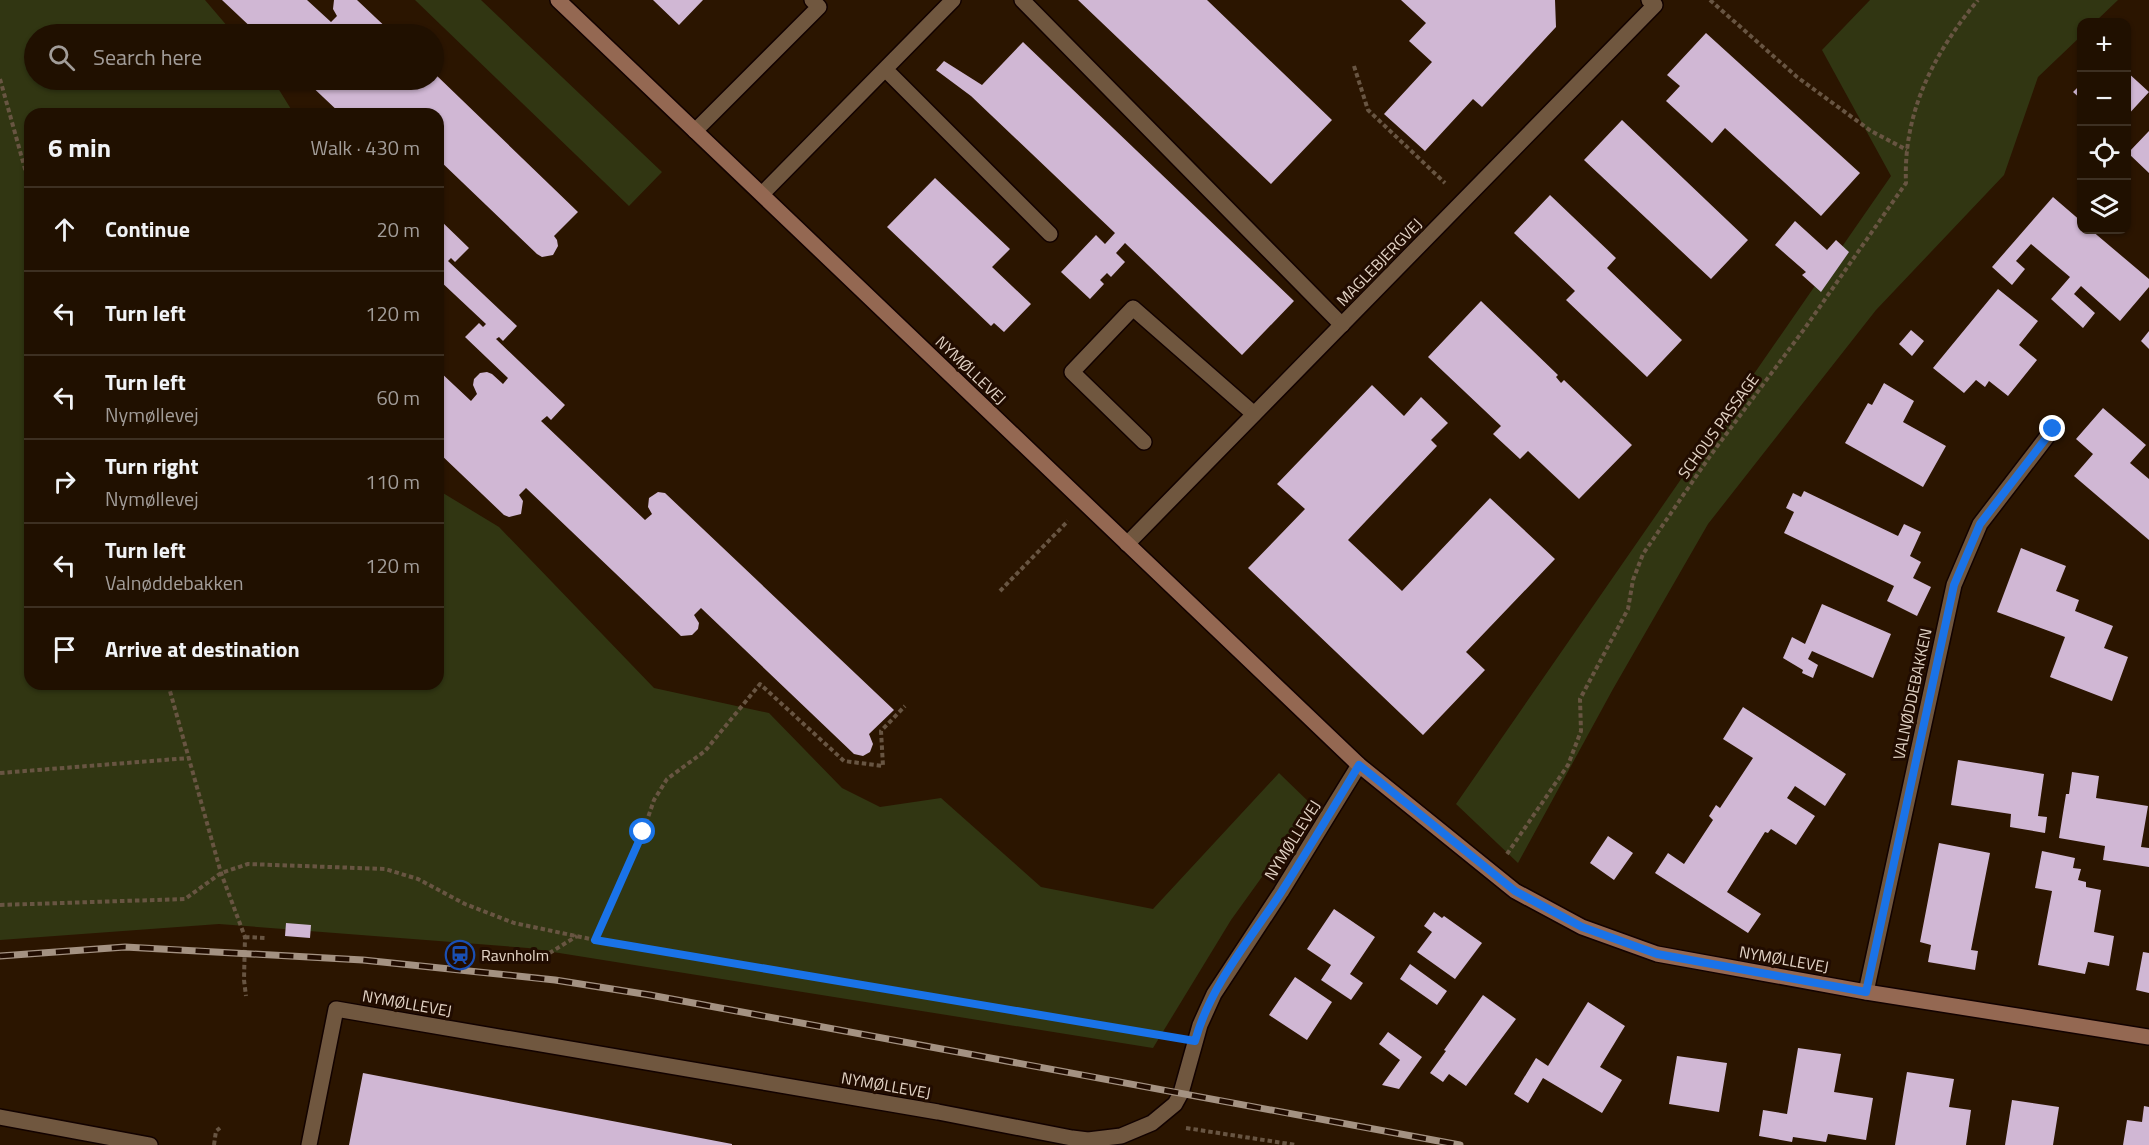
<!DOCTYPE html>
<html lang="en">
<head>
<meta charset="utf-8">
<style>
  :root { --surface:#201000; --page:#2d1e0f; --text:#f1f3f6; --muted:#a29d99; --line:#3d3022 }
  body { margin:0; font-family:"Titillium Web",sans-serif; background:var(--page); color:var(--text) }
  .controls { position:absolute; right:18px; top:18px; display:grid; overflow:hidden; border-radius:12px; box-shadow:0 2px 4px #0004 }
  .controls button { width:54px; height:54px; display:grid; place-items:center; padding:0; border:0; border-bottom:2px solid var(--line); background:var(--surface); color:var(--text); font:30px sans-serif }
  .stop { position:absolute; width:18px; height:18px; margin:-14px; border:4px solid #1a73e8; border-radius:50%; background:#fff }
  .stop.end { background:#1a73e8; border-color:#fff; box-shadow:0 2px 6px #0008 }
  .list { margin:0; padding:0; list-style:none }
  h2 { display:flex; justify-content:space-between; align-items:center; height:78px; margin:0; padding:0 24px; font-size:26px }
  h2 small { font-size:20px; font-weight:400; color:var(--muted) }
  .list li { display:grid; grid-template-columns:39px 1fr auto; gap:18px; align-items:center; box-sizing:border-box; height:84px; padding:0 24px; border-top:2px solid var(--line) }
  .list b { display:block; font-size:22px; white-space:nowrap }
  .list p { margin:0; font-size:20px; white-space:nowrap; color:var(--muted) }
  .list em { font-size:20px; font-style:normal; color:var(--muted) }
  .icon { flex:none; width:33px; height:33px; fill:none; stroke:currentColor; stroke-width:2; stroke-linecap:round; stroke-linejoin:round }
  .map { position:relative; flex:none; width:2149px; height:1145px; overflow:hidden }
  .search { position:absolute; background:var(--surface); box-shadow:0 2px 4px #0004; left:24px; top:24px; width:420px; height:66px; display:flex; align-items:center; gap:15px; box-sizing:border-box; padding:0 21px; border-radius:33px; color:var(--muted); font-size:22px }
  .panel { position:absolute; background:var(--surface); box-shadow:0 2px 4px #0004; left:24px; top:108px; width:420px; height:582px; border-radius:18px }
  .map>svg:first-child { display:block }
  .green { fill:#313612 }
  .building { fill:#d0b7d4 }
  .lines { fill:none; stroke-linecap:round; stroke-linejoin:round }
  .lane-casing { stroke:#120200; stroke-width:18 }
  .street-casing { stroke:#120200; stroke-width:18 }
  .secondary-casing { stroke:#120200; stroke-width:18 }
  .path { stroke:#685542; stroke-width:4; stroke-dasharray:4.5 3; stroke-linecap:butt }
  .lane { stroke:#70573f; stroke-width:15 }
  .street { stroke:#70573f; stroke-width:15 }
  .secondary { stroke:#946852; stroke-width:15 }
  .rail-casing { stroke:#a49282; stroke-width:7 }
  .rail { stroke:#210c00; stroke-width:4.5; stroke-dasharray:14; stroke-linecap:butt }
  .route { stroke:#1a73e8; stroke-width:8 }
  .labels { text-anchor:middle; stroke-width:6; stroke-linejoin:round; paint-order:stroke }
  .street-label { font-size:16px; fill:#e2d3c5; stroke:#210c00 }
  .poi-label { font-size:16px; fill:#e2d3c5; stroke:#210c00; text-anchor:start }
</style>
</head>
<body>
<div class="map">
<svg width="2149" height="1145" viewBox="0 0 2149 1145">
  <rect width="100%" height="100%" fill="#2b1500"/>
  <path class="green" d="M0,0H205L234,34H34V80H273L294,114H30V684H438V490L499,527L654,688L769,713L842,788L880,807L941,798L1041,887L1153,909L1279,773L1313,806L1231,920L1153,1048L528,948L219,924L0,940Z
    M415,0H481L662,172L629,206Z
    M1870,0H2118L2095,22H2082L2081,36L2038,77L2004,175L1876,310L1708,524L1613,689L1518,863L1456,804L1891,176L1822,50Z"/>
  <path class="building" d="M222,0H307L331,22L337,16L333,9L334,0H357L393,34H258Z
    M653,0H703L679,25Z
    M1078,0H1207L1332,120L1271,184Z
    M1401,0H1555L1556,27L1482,107L1473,99L1425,151L1384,114L1432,62L1409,41L1426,23Z
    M1706,33L1860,173L1821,216L1725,128L1712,143L1666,101L1680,86L1667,75Z
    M1023,42L1294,301L1242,355L1125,243L1116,253L1125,262L1111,277L1107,273L1100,280L1104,284L1090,299L1061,272L1096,235L1105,244L1115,233L971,96L936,70L944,61L982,85Z
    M2126,71L2149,92L2126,117Z
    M434,73L578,212L554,236L557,240L558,246L553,255L542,257L537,254L438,159V114H341L305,80H434Z
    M2082,83V100L2073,92Z
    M1622,120L1748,240L1711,279L1584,160Z
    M2149,131V173L2128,153Z
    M935,178L1010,249L992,267L1031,304L1004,332L994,323L991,326L887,227Z
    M1550,195L1616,258L1607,268L1682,340L1647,377L1566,300L1575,291L1514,233Z
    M2053,197L2082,222V230H2091L2149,279V287L2120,321L2081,286L2074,294L2095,313L2083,328L2051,299L2070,277L2031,244L2016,261L2025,269L2012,285L1992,267Z
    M438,218L469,248L455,262L451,258L448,261L517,326L503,341L499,337L496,339L565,405L551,420L547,416L541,421L645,520L652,514L648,507L649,498L658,492L665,493L894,710L869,734L873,744L870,752L863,756L854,754L701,608L694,615L699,623L698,629L692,635L681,636L526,488L519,495L523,501L521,514L509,517L504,515L438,452V370L471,401L477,394L473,385L474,379L480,373L487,372L492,374L503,384L508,378L465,337L479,323L483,327L486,324L438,279Z
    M1795,221L1827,250L1836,240L1849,252L1821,292L1802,275L1806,272L1775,245Z
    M1998,289L2038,321L2019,345L2037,360L2008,396L1989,381L1985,387L1976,380L1964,393L1933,368Z
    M1481,301L1558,375L1556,377L1561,383L1564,380L1632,445L1579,499L1528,451L1520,459L1493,434L1501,426L1428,357Z
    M1911,330L1924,341L1912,356L1899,344Z
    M2149,331V349L2141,341Z
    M1884,383L1914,401L1903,422L1946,446L1923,487L1845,443L1868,403L1872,405Z
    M1372,385L1404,416L1421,397L1448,423L1431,440L1437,446L1348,540L1402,591L1490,498L1555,559L1466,652L1485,670L1423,735L1248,568L1305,509L1277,484Z
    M2103,408L2146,445L2130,463L2149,479V540L2074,476L2093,454L2076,439Z
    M1804,491L1898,536L1904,524L1921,532L1910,556L1921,562L1913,578L1931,587L1917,616L1887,601L1894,586L1784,533L1794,512L1786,508L1793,493L1801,497Z
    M2021,548L2066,566L2056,591L2079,600L2075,611L2113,626L2104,648L2128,657L2112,701L2050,677L2065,637L1997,612Z
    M1822,604L1891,634L1873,678L1812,651L1808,659L1818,665L1813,678L1802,673L1803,670L1783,658L1792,637L1805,644Z
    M1743,707L1846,774L1825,806L1795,786L1787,798L1815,816L1796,845L1771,829L1768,833L1765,832L1727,892L1761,914L1748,933L1655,873L1668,853L1684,864L1713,820L1709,816L1716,805L1720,808L1753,758L1723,739Z
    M1958,760L2044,774L2038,816L2047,817L2045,833L2010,827L2011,814L1951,805Z
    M2072,772L2099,776L2096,798L2148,806L2141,847L2149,848V867L2103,860L2105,846L2059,838L2066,794H2069Z
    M1608,836L1633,853L1614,880L1590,863Z
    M1939,843L1990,853L1971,950L1978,951L1975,970L1928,962L1931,945L1920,942Z
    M2042,851L2075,858L2073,868L2081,869L2078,880L2086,882V887L2101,890L2094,932L2114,936L2109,966L2088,962L2085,974L2038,965L2052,891L2035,888Z
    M1334,909L1375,937L1350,974L1363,983L1351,1000L1321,980L1331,965L1307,949Z
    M1434,912L1442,918L1444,916L1482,943L1455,979L1417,952L1432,932L1424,926Z
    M286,923L311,925L310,938L285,936Z
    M2143,952L2149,953V993L2136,990Z
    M1410,964L1447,991L1437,1005L1400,979Z
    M1295,977L1332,1002L1307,1040L1269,1015Z
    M1483,995L1516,1019L1466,1086L1449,1074L1443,1082L1430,1073L1446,1051L1444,1050Z
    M1588,1002L1625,1026L1600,1067L1622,1080L1602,1113L1543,1078L1528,1103L1514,1094L1536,1058L1548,1066Z
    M1388,1032L1422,1057L1399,1089L1382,1085L1400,1060L1379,1044Z
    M1798,1048L1841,1054L1834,1092L1873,1098L1866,1140L1828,1134L1826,1142L1793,1137L1792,1142L1759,1136L1763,1110L1787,1114Z
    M1677,1056L1727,1063L1719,1112L1669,1104Z
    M1907,1072L1954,1079L1949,1107L1971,1110L1966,1145H1895Z
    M363,1073L732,1144V1145H349Z
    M2012,1100L2059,1107L2053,1145H2005Z
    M2144,1106L2149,1107V1145H2123L2127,1120L2142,1122Z"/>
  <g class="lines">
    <g class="lane-casing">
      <path id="lane" d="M1022,0L1342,325
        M885,69L1050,234
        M695,131L819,7L812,0
        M762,194L953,0
        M1144,442L1072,372L1133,308L1254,414
        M0,1117L150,1145
        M309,1145L336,1009L938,1112L1072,1138L1088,1140L1121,1136L1152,1123L1175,1104L1181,1093L1200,1025L1214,994L1281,892L1359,765"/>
    </g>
    <g class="street-casing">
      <path id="street" d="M1127,544L1655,5L1649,0
        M1866,992L1954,585L1980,524L2053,429"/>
    </g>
    <g class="secondary-casing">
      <path id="secondary" d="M558,0L1359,765L1515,891L1582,927L1657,954L1866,992L2149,1037"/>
    </g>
    <path class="path" d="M1710,0L1797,77L1871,131L1907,150
      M1354,66L1368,110L1445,183
      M0,79L30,187
      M1000,591L1068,521
      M168,684L221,873L245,937L244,980L246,996
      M0,773L189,758
      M1507,854L1568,765L1581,731L1580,699L1628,609L1633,580L1643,554L1710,456L1805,328L1906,183C1903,112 1934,53 1978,0
      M0,905L185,899L221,873L248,864L385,869L418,879L465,904L514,923L595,940L1140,1033L1171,1036
      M245,937L266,938
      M595,940L643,832L654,800L667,779L705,751L760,684L844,761L883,766L881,731L905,706
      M543,957L577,936
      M1186,1128L1296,1145
      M214,1145L216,1131L220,1128"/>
    <use href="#lane" class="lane"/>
    <use href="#street" class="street"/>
    <use href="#secondary" class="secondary"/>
    <g class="rail-casing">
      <path id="rail" d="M0,956L125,947L363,960L555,980L650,995L1460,1145"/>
    </g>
    <use href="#rail" class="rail"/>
  </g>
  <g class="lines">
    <path class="route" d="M643,832L595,940L1195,1041C1210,986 1249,941 1280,894C1307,852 1333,808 1359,765L1515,891L1582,927L1657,954L1866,992L1954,585L1980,524L2053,429"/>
  </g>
  <defs>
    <g id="station-ring" transform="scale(1.5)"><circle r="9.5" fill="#210c00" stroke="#1a4fb4" stroke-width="1.5"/><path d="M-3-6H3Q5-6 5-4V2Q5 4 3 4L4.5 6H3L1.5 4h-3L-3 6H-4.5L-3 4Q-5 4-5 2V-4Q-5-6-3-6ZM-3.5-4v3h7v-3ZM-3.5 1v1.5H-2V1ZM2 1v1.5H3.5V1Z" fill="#1a4fb4"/></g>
  </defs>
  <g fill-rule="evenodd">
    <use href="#station-ring" x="460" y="955"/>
  </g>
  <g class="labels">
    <g class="street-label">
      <text transform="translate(1379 262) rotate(-46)" y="6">MAGLEBJERGVEJ</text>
      <text transform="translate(971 370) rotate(44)" y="6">NYMØLLEVEJ</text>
      <text transform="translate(1718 426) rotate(-54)" y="6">SCHOUS PASSAGE</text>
      <text transform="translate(1912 694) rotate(-78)" y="6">VALNØDDEBAKKEN</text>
      <text transform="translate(1292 840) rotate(-58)" y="6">NYMØLLEVEJ</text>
      <text transform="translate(1784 959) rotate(10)" y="6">NYMØLLEVEJ</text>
      <text transform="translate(407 1003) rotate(10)" y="6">NYMØLLEVEJ</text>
      <text transform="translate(886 1085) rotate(10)" y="6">NYMØLLEVEJ</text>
    </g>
    <g class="poi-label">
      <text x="481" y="961">Ravnholm</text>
    </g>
  </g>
</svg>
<div class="controls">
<button>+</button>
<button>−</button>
<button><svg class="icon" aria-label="locate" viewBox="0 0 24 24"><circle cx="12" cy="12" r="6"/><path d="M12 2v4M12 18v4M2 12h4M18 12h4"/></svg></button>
<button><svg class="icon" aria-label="layers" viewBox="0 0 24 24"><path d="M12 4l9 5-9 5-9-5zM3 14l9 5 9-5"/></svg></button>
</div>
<div class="stop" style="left:643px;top:832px"></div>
<div class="stop end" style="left:2053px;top:429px"></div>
<div class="search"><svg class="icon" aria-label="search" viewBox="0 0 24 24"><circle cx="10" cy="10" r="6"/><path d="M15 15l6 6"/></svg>Search here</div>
<section class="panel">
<h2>6 min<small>Walk · 430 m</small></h2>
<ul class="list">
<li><svg class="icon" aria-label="ahead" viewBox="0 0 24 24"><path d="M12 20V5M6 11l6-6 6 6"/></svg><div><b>Continue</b></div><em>20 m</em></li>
<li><svg class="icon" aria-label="left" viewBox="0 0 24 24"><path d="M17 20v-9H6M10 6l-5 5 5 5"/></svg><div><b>Turn left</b></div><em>120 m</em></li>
<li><svg class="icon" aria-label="left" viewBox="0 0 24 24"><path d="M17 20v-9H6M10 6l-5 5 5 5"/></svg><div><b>Turn left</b><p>Nymøllevej</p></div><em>60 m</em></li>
<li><svg class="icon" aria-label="right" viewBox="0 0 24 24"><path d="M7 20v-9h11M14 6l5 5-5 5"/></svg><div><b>Turn right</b><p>Nymøllevej</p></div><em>110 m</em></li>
<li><svg class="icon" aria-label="left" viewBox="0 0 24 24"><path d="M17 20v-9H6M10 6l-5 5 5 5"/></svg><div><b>Turn left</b><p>Valnøddebakken</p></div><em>120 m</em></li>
<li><svg class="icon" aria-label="arrive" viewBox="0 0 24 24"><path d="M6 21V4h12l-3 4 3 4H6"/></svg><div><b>Arrive at destination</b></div></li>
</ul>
</section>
</div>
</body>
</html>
